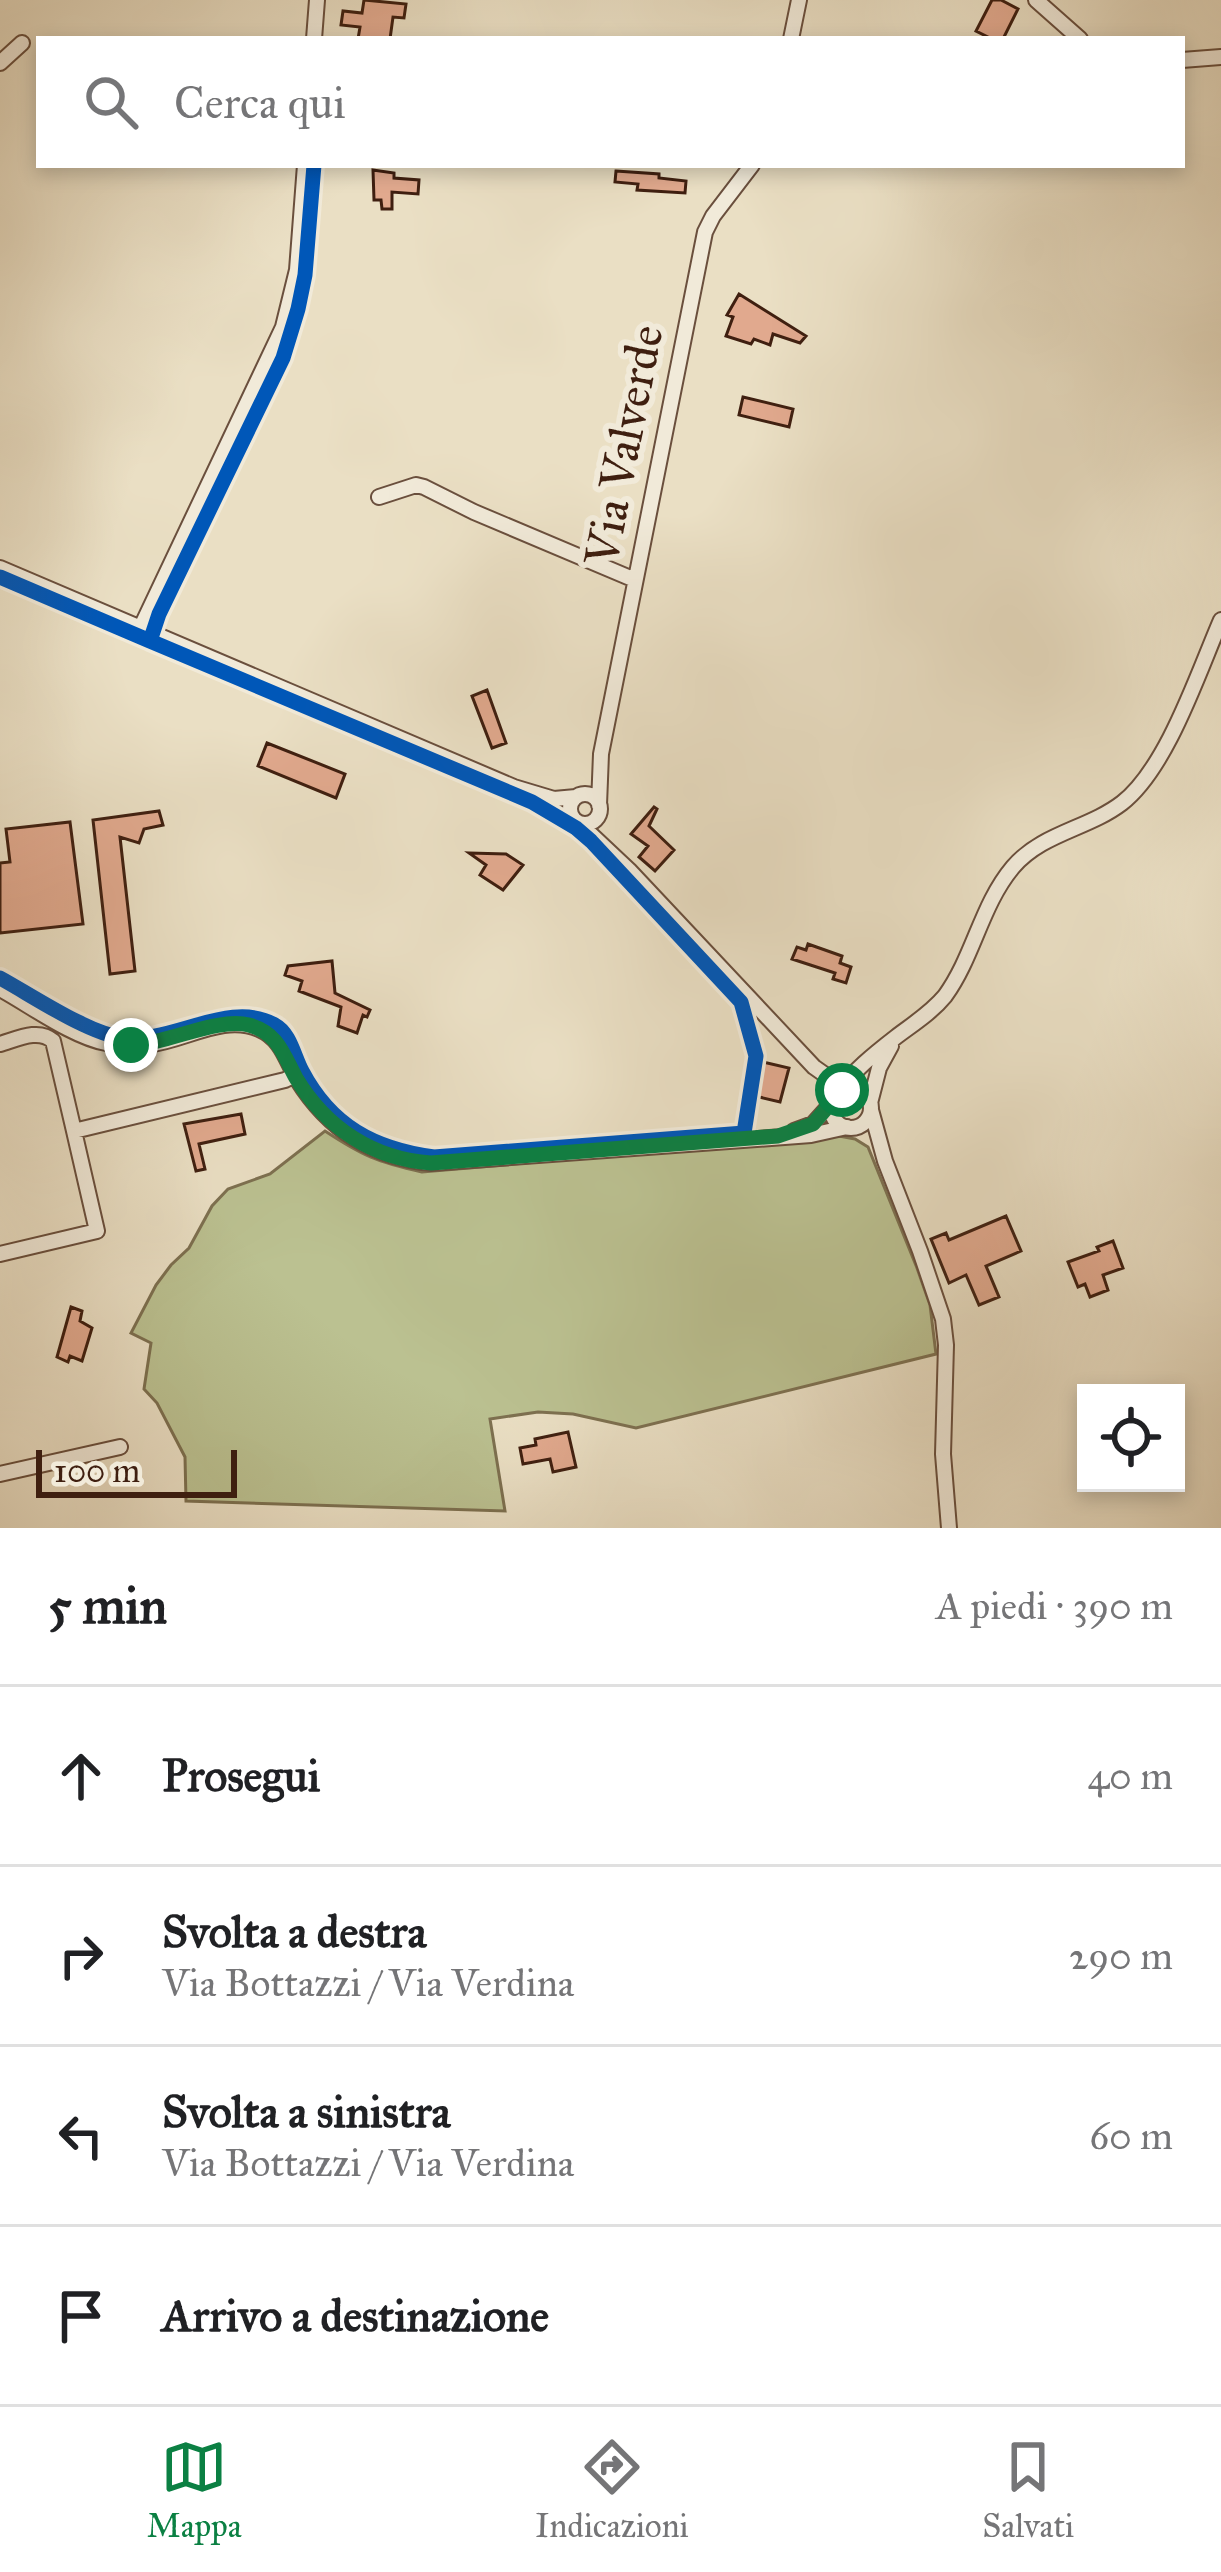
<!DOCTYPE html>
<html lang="it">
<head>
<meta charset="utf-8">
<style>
  :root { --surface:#fff; --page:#f2f2f2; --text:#202124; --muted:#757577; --line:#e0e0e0; --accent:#0b8043 }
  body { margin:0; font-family:"IM FELL Great Primer",serif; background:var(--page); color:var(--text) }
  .controls { position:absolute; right:36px; bottom:36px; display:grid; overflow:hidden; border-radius:0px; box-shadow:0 6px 18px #0003 }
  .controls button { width:108px; height:108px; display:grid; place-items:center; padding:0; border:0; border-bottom:3px solid var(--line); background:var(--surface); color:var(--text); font:60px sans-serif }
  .scale { position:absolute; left:36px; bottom:30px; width:201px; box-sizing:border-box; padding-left:12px; border:6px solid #3f1f10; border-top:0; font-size:33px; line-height:42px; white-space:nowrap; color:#3f1f10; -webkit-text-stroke:9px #f1ead9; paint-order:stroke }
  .stop { position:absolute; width:36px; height:36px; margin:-27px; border:9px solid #0b8043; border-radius:50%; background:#fff }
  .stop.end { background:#0b8043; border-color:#fff; box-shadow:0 3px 12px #0008 }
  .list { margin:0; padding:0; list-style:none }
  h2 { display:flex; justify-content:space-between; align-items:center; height:156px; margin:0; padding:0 48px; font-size:51px }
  h2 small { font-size:39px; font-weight:400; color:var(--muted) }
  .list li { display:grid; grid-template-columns:78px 1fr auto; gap:36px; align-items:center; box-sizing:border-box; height:180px; padding:0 48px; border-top:3px solid var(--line) }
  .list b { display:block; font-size:45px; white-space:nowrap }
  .list p { margin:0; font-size:39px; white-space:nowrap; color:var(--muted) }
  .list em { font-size:39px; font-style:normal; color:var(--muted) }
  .icon { flex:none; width:66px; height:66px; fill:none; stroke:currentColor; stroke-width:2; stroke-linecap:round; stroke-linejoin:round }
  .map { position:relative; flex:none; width:1221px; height:1528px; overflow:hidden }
  .search { position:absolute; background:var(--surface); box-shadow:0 6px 18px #0003; left:36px; right:36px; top:36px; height:132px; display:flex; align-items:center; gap:30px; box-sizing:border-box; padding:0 42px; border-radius:0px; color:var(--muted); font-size:45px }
  .sheet { height:876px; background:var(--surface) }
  nav { display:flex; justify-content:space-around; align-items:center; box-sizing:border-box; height:168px; border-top:3px solid var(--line); background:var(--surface); font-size:33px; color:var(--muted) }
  nav a { display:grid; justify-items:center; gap:6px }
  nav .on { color:var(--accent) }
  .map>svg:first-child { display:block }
  .green { fill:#bbc191; stroke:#7d7050; stroke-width:3 }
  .building { fill:#e1a98e; stroke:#3f1f10; stroke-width:3 }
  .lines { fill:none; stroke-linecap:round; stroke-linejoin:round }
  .minor-casing { stroke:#6a4f3d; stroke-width:18 }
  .minor { stroke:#f1ead9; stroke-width:14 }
  .cycleway-casing { stroke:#f1ead9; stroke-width:22 }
  .cycleway { stroke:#0057b8; stroke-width:15 }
  .route { stroke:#0b8043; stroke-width:15 }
  .labels { text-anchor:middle; stroke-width:12; stroke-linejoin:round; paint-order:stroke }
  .street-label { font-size:48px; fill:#3f1f10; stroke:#f1ead9 }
</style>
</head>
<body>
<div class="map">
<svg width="1221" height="1528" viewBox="0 0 1221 1528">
  <rect width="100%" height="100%" fill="#eadfc4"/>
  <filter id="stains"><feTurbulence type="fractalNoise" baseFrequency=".00167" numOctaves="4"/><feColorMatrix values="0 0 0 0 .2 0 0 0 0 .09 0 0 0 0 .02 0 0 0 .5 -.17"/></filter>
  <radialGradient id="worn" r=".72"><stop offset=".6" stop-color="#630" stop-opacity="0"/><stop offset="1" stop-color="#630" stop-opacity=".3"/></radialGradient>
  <path class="green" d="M325,1131C363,1156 377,1162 422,1172L839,1136L855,1139L868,1147L917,1268L930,1305L936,1354L636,1428L573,1414L538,1412L490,1419L505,1511L186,1501L185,1457L157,1403L144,1389L151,1343L131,1333L156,1285L171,1265L189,1248L212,1206L228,1189L270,1174Z"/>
  <path class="building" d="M364,0L406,4L404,18L393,17L390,39H358L360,27L341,25L343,11L362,13Z
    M992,0H1001L1018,9L1003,39H992L976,31Z
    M373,170L394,173V178L419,180L418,194L392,192V209H382L381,200H374Z
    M616,171L659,174V178L686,181L685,193L637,190L638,184L615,182Z
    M739,294L806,336L800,343L773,334L770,345L754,339L751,344L726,336L733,317L727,315Z
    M743,397L793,409L789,427L739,415Z
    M487,690L506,743L492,748L472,696Z
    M267,743L345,774L336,798L258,766Z
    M654,807L657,809L649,826L674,850L655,871L639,857L648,846L631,834Z
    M159,811L163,825L144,829L139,843L120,837L135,971L110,974L93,820Z
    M70,822L83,924L0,933V863L10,862L6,829Z
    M469,853L506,854L523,865L503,890L480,875L486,865Z
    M808,944L842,956L840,963L851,967L846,983L833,979L835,973L792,959L797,947L806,950Z
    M332,961L335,993L370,1010L367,1017L363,1015L357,1033L338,1026L341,1007L299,991L302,981L285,975L288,966Z
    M763,1062L789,1068L780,1102L755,1096Z
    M241,1114L245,1134L199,1144L205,1169L196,1171L184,1124Z
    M1006,1216L1021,1251L986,1266L999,1297L979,1305L966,1275L949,1283L931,1239L946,1233L949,1240Z
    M1113,1241L1123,1268L1103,1275L1108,1290L1090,1297L1085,1284L1078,1287L1068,1262L1099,1251L1097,1247Z
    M71,1307L82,1311L80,1321L92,1328L82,1361L70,1356L68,1362L57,1357Z
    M568,1432L576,1467L553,1472L550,1459L523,1464L520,1448L536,1445L535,1439Z"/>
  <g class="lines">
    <g class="minor-casing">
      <path id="minor" d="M1036,0L1080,39
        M314,39L317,0
        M791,39L799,0
        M1182,60L1221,57
        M0,63L22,43
        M379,497L416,485L424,487L474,512L635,580
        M0,568L514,787L554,799L576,797
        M141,627L283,327L297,270L305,165
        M570 809a15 15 0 1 1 30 0a15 15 0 1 1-30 0Z
        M599,805L601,754L705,232L713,216L752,165
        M579,823L629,870L814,1067L831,1079L858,1089
        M0,989C31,1006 73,1037 106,1043C120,1046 139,1046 152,1044C188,1039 224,1014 259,1029C282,1039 286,1060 297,1079C328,1129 373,1158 431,1163L811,1135L847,1127
        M0,1044C17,1039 39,1028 53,1041L74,1131
        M831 1108a20 20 0 1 1 40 0a20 20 0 1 1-40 0Z
        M837,1093C853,1071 874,1054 896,1037C913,1024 931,1013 945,996C974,956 981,905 1013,867C1042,833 1088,829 1122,803C1167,768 1198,673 1221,620
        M870,1103L879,1068L891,1046
        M871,1110L885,1161L920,1251L943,1319L946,1345L943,1454L949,1528
        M794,1131L813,1124L831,1104
        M0,1254L97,1231L74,1131L285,1080L295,1075
        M0,1474L120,1447"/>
    </g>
    <use href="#minor" class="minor"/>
    <g class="cycleway-casing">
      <path id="cycleway" d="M0,577L150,641
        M0,978C33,996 87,1033 123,1038C172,1044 230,999 275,1025C290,1033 294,1056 302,1071C331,1126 374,1149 434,1157L744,1133L756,1056L741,1002L591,841L576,828L532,802L150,641L159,614L283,358L298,309L305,275L314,165"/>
    </g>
    <use href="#cycleway" class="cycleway"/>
  </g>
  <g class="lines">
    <path class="route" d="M131,1045C167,1044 217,1017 249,1025C278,1033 283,1054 296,1078C326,1128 373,1159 431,1163L778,1136L813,1124L842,1090"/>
  </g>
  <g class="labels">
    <g class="street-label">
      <text transform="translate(623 445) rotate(-79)" y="17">Via Valverde</text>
    </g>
  </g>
  <rect width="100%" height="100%" filter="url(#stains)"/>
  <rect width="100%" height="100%" fill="url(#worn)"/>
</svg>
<div class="controls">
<button><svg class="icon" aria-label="locate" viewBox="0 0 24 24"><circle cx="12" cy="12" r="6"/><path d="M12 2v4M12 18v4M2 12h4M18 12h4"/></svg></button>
</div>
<div class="scale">100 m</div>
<div class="stop" style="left:842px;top:1090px"></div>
<div class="stop end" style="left:131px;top:1045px"></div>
<div class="search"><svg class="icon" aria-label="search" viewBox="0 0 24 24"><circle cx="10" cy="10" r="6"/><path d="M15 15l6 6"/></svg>Cerca qui</div>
</div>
<section class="sheet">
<h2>5 min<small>A piedi · 390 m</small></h2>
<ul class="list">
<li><svg class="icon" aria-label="ahead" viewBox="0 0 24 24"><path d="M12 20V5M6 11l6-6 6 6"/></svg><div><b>Prosegui</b></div><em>40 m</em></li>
<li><svg class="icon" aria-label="right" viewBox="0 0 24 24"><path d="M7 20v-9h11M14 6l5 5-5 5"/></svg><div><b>Svolta a destra</b><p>Via Bottazzi / Via Verdina</p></div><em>290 m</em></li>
<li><svg class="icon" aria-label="left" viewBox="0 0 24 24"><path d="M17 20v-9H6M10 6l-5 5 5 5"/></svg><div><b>Svolta a sinistra</b><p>Via Bottazzi / Via Verdina</p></div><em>60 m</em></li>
<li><svg class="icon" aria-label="arrive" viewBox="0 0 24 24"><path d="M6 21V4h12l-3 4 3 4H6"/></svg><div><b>Arrivo a destinazione</b></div></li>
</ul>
</section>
<nav>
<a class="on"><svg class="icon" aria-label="map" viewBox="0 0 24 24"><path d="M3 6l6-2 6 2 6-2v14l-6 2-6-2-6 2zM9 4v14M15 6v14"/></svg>Mappa</a>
<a><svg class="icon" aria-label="directions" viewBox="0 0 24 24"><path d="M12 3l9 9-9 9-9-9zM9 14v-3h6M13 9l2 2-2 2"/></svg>Indicazioni</a>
<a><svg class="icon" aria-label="saved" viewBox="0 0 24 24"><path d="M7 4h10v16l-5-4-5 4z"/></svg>Salvati</a>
</nav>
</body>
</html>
